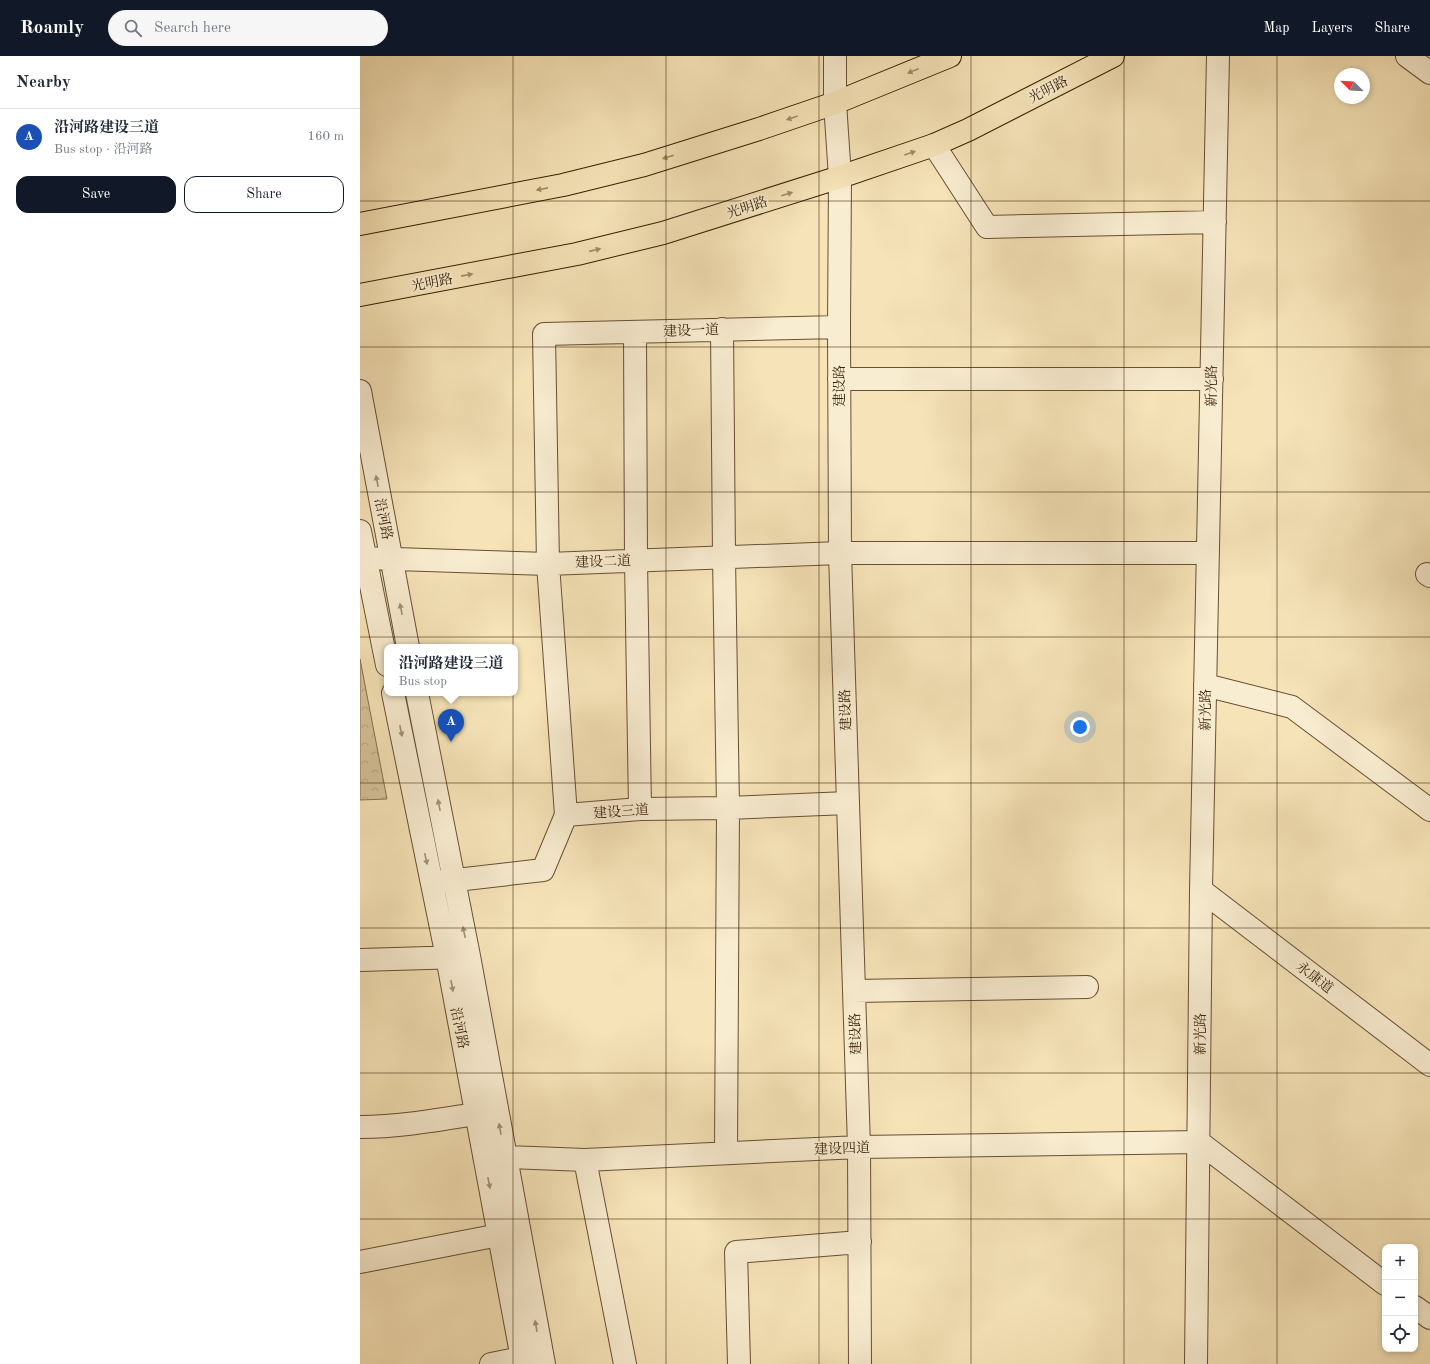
<!DOCTYPE html>
<html lang="en">
<head>
<meta charset="utf-8">
<style>
  :root { --surface:#fff; --page:#f6f6f7; --text:#1f2937; --muted:#747a83; --line:#e0e1e3; --accent:#111827 }
  body { margin:0; font-family:"Old Standard TT","Noto Serif SC",serif; background:var(--page); color:var(--text) }
  .controls { position:absolute; right:12px; bottom:12px; display:grid; overflow:hidden; border-radius:8px; box-shadow:0 2px 6px #0003 }
  .controls button { width:36px; height:36px; display:grid; place-items:center; padding:0; border:0; border-bottom:1px solid var(--line); background:var(--surface); color:var(--text); font:20px sans-serif }
  .compass { position:absolute; left:974px; top:12px; width:36px; height:36px; border-radius:50%; background:var(--surface); box-shadow:0 2px 6px #0003; rotate:294deg }
  .you { position:absolute; left:720px; top:671px; width:14px; height:14px; margin:-10px; border:3px solid #fff; border-radius:50%; background:#1a73e8; box-shadow:0 0 0 6px #1a73e833 }
  .badge { display:grid; place-items:center; width:26px; height:26px; border-radius:50%; background:var(--accent); color:#fff; font-size:13px; font-weight:700 }
  .pin { position:absolute; translate:-50% -33px; filter:drop-shadow(0 1px 2px #0008) }
  .pin::after { content:''; position:absolute; top:21px; width:14px; height:12px; background:inherit; clip-path:polygon(0 0,100% 0,50% 100%) }
  .popup { position:absolute; left:24px; top:588px; width:134px; height:52px; box-sizing:border-box; display:grid; place-content:center; border-radius:8px; background:var(--surface); filter:drop-shadow(0 1px 3px #0005); font-size:13px; white-space:nowrap; color:var(--muted) }
  .popup b { font-size:15px; color:var(--text) }
  .popup::after { content:''; position:absolute; left:50%; top:100%; margin-left:-8px; border:8px solid transparent; border-top-color:var(--surface) }
  .list { margin:0; padding:0; list-style:none }
  h2 { display:flex; justify-content:space-between; align-items:center; height:52px; margin:0; padding:0 16px; font-size:17px }
  h2 small { font-size:13px; font-weight:400; color:var(--muted) }
  .list li { display:grid; grid-template-columns:26px 1fr auto; gap:12px; align-items:center; box-sizing:border-box; height:56px; padding:0 16px; border-top:1px solid var(--line) }
  .list b { display:block; font-size:15px; white-space:nowrap }
  .list p { margin:0; font-size:13px; white-space:nowrap; color:var(--muted) }
  .list em { font-size:13px; font-style:normal; color:var(--muted) }
  .actions { display:flex; gap:8px; padding:12px 16px }
  .actions a { flex:1; padding:9px 0; border:1px solid var(--accent); border-radius:12px; text-align:center; font-size:14px; color:var(--accent) }
  .actions .main { background:var(--accent); color:#fff }
  .icon { flex:none; width:22px; height:22px; fill:none; stroke:currentColor; stroke-width:2; stroke-linecap:round; stroke-linejoin:round }
  .map { position:relative; flex:none; width:1070px; height:1308px; overflow:hidden }
  header { display:flex; align-items:center; gap:24px; box-sizing:border-box; height:56px; padding:0 20px; background:var(--accent); color:#fff }
  header strong { font-size:19px }
  nav { display:flex; gap:22px; margin-inline-start:auto; font-size:14px }
  .search { width:280px; height:36px; background:var(--page); display:flex; align-items:center; gap:10px; box-sizing:border-box; padding:0 14px; border-radius:22px; color:var(--muted); font-size:15px }
  main { display:flex }
  aside { flex:1; background:var(--surface) }
  .map>svg:first-child { display:block }
  .forest { fill:url(#forest-crowns); stroke:#867150 }
  .lines { fill:none; stroke-linecap:round; stroke-linejoin:round }
  .minor-casing { stroke:#675032; stroke-width:24 }
  .major-casing { stroke:#371f05; stroke-width:24 }
  .minor { stroke:#f9edd1; stroke-width:22 }
  .major { stroke:#f6e4b8; stroke-width:22 }
  .oneway { fill:#a08b67 }
  .oneway2 { fill:#a29075 }
  .grid { fill:none; stroke:#371f05; stroke-width:1; stroke-opacity:0.55 }
  .labels { text-anchor:middle; stroke-width:3.5; stroke-linejoin:round; paint-order:stroke }
  .street-label { font-size:14px; fill:#371f05; stroke:#f9edd1 }
</style>
</head>
<body>
<header>
<strong>Roamly</strong>
<div class="search"><svg class="icon" aria-label="search" viewBox="0 0 24 24"><circle cx="10" cy="10" r="6"/><path d="M15 15l6 6"/></svg>Search here</div>
<nav><a>Map</a><a>Layers</a><a>Share</a></nav>
</header>
<main>
<aside>
<h2>Nearby<small></small></h2>
<ul class="list">
<li><span class="badge" style="background:#1a4fb4">A</span><div><b>沿河路建设三道</b><p>Bus stop · 沿河路</p></div><em>160 m</em></li>
</ul>
<div class="actions"><a class="main">Save</a><a>Share</a></div>
</aside>
<div class="map">
<svg width="1070" height="1308" viewBox="0 0 1070 1308">
  <defs>
    <pattern id="forest-crowns" width="20" height="18" patternUnits="userSpaceOnUse"><rect width="20" height="18" fill="#d6c39a"/><path d="M2 6a3 3 0 1 1 6 0M12 15a3 3 0 1 1 6 0" fill="none" stroke="#b8a783"/></pattern>
  </defs>
  <rect width="100%" height="100%" fill="#f6e4b8"/>
  <filter id="stains"><feTurbulence type="fractalNoise" baseFrequency=".005" numOctaves="4"/><feColorMatrix values="0 0 0 0 .2 0 0 0 0 .09 0 0 0 0 .02 0 0 0 .5 -.17"/></filter>
  <radialGradient id="worn" r=".72"><stop offset=".6" stop-color="#630" stop-opacity="0"/><stop offset="1" stop-color="#630" stop-opacity=".3"/></radialGradient>
  <path class="forest" d="M0,603L27,743L0,744Z"/>
  <g class="lines">
    <g class="minor-casing">
      <path id="minor" d="M475,0V47L480,121L479,271L480,497L499,1091L500,1308
        M1047,0L1070,17
        M574,89L627,171L855,166
        M362,273L364,501L368,752L366,1097
        M275,276L276,504L280,753
        M479,323H852
        M0,335L48,591
        M0,475L27,609
        M5,502L188,508L480,497H848
        M1067,518L1070,520
        M845,629L932,651L1070,754
        M33,637L87,901L163,1308
        M57,637L109,900L184,1308
        M206,759L188,508L184,278L479,271
        M79,826L183,814L206,759L280,753L368,752L488,747
        M841,834L1070,1009
        M0,904L101,901
        M494,935L727,931
        M0,1071C39,1071 78,1064 116,1058
        M124,1100L225,1104L499,1091L839,1086L1025,1228
        M225,1104L265,1308
        M0,1206L139,1179
        M1055,1251L1070,1262
        M131,1308L162,1302
        M379,1308L376,1196L500,1186
        M836,1308L841,834L858,0"/>
    </g>
    <g class="major-casing">
      <path id="major" d="M0,168L203,129L284,109L399,73L475,47L590,0
        M0,239L217,198L303,177L480,121L574,89L608,74L753,0"/>
    </g>
    <use href="#minor" class="minor"/>
    <use href="#major" class="major"/>
  </g>
  <defs><path id="oneway-solid" d="M-6-.8H1V-3.2L6.5 0L1 3.2V.8H-6Z"/></defs>
  <g class="oneway">
    <use href="#oneway-solid" transform="translate(553 15) rotate(158)"/>
    <use href="#oneway-solid" transform="translate(432 62) rotate(161)"/>
    <use href="#oneway-solid" transform="translate(550 97) rotate(-19)"/>
    <use href="#oneway-solid" transform="translate(308 101) rotate(163)"/>
    <use href="#oneway-solid" transform="translate(182 133) rotate(169)"/>
    <use href="#oneway-solid" transform="translate(427 138) rotate(-18)"/>
    <use href="#oneway-solid" transform="translate(235 194) rotate(-13)"/>
    <use href="#oneway-solid" transform="translate(107 219) rotate(-11)"/>
  </g>
  <g class="oneway2">
    <use href="#oneway-solid" transform="translate(17 425) rotate(-101)"/>
    <use href="#oneway-solid" transform="translate(41 553) rotate(-101)"/>
    <use href="#oneway-solid" transform="translate(41 675) rotate(78)"/>
    <use href="#oneway-solid" transform="translate(79 749) rotate(-101)"/>
    <use href="#oneway-solid" transform="translate(66 803) rotate(78)"/>
    <use href="#oneway-solid" transform="translate(104 876) rotate(-102)"/>
    <use href="#oneway-solid" transform="translate(92 930) rotate(79)"/>
    <use href="#oneway-solid" transform="translate(140 1073) rotate(-100)"/>
    <use href="#oneway-solid" transform="translate(129 1127) rotate(79)"/>
    <use href="#oneway-solid" transform="translate(176 1270) rotate(-100)"/>
  </g>
  <path class="grid" d="M153,0V1308M306,0V1308M459,0V1308M611,0V1308M764,0V1308M917,0V1308M0,145H1070M0,291H1070M0,436H1070M0,581H1070M0,727H1070M0,872H1070M0,1017H1070M0,1163H1070"/>
  <g class="labels">
    <g class="street-label">
      <text transform="translate(688 33) rotate(-27)" y="5">光明路</text>
      <text transform="translate(387 151) rotate(-18)" y="5">光明路</text>
      <text transform="translate(72 226) rotate(-11)" y="5">光明路</text>
      <text transform="translate(331 274) rotate(-2)" y="5">建设一道</text>
      <text transform="translate(479 330) rotate(-90)" y="5">建设路</text>
      <text transform="translate(851 330) rotate(-89)" y="5">新光路</text>
      <text transform="translate(24 463) rotate(79)" y="5">沿河路</text>
      <text transform="translate(243 505) rotate(-2)" y="5">建设二道</text>
      <text transform="translate(485 654) rotate(-92)" y="5">建设路</text>
      <text transform="translate(845 654) rotate(-89)" y="5">新光路</text>
      <text transform="translate(261 755) rotate(-4)" y="5">建设三道</text>
      <text transform="translate(955 921) rotate(37)" y="5">永康道</text>
      <text transform="translate(100 972) rotate(79)" y="5">沿河路</text>
      <text transform="translate(495 978) rotate(-92)" y="5">建设路</text>
      <text transform="translate(840 978) rotate(-90)" y="5">新光路</text>
      <text transform="translate(482 1092) rotate(-2)" y="5">建设四道</text>
    </g>
  </g>
  <rect width="100%" height="100%" filter="url(#stains)"/>
  <rect width="100%" height="100%" fill="url(#worn)"/>
</svg>
<div class="controls">
<button>+</button>
<button>−</button>
<button><svg class="icon" aria-label="locate" viewBox="0 0 24 24"><circle cx="12" cy="12" r="6"/><path d="M12 2v4M12 18v4M2 12h4M18 12h4"/></svg></button>
</div>
<svg class="compass" viewBox="-18 -18 36 36"><path d="M0-13l5 13h-10z" fill="#e53935"/><path d="M0 13l5-13h-10z" fill="#747a83"/></svg>
<div class="you"></div>
<div class="pin badge" style="left:91px;top:686px;background:#1a4fb4">A</div>
<div class="popup"><b>沿河路建设三道</b>Bus stop</div>
</div>
</main>
</body>
</html>
